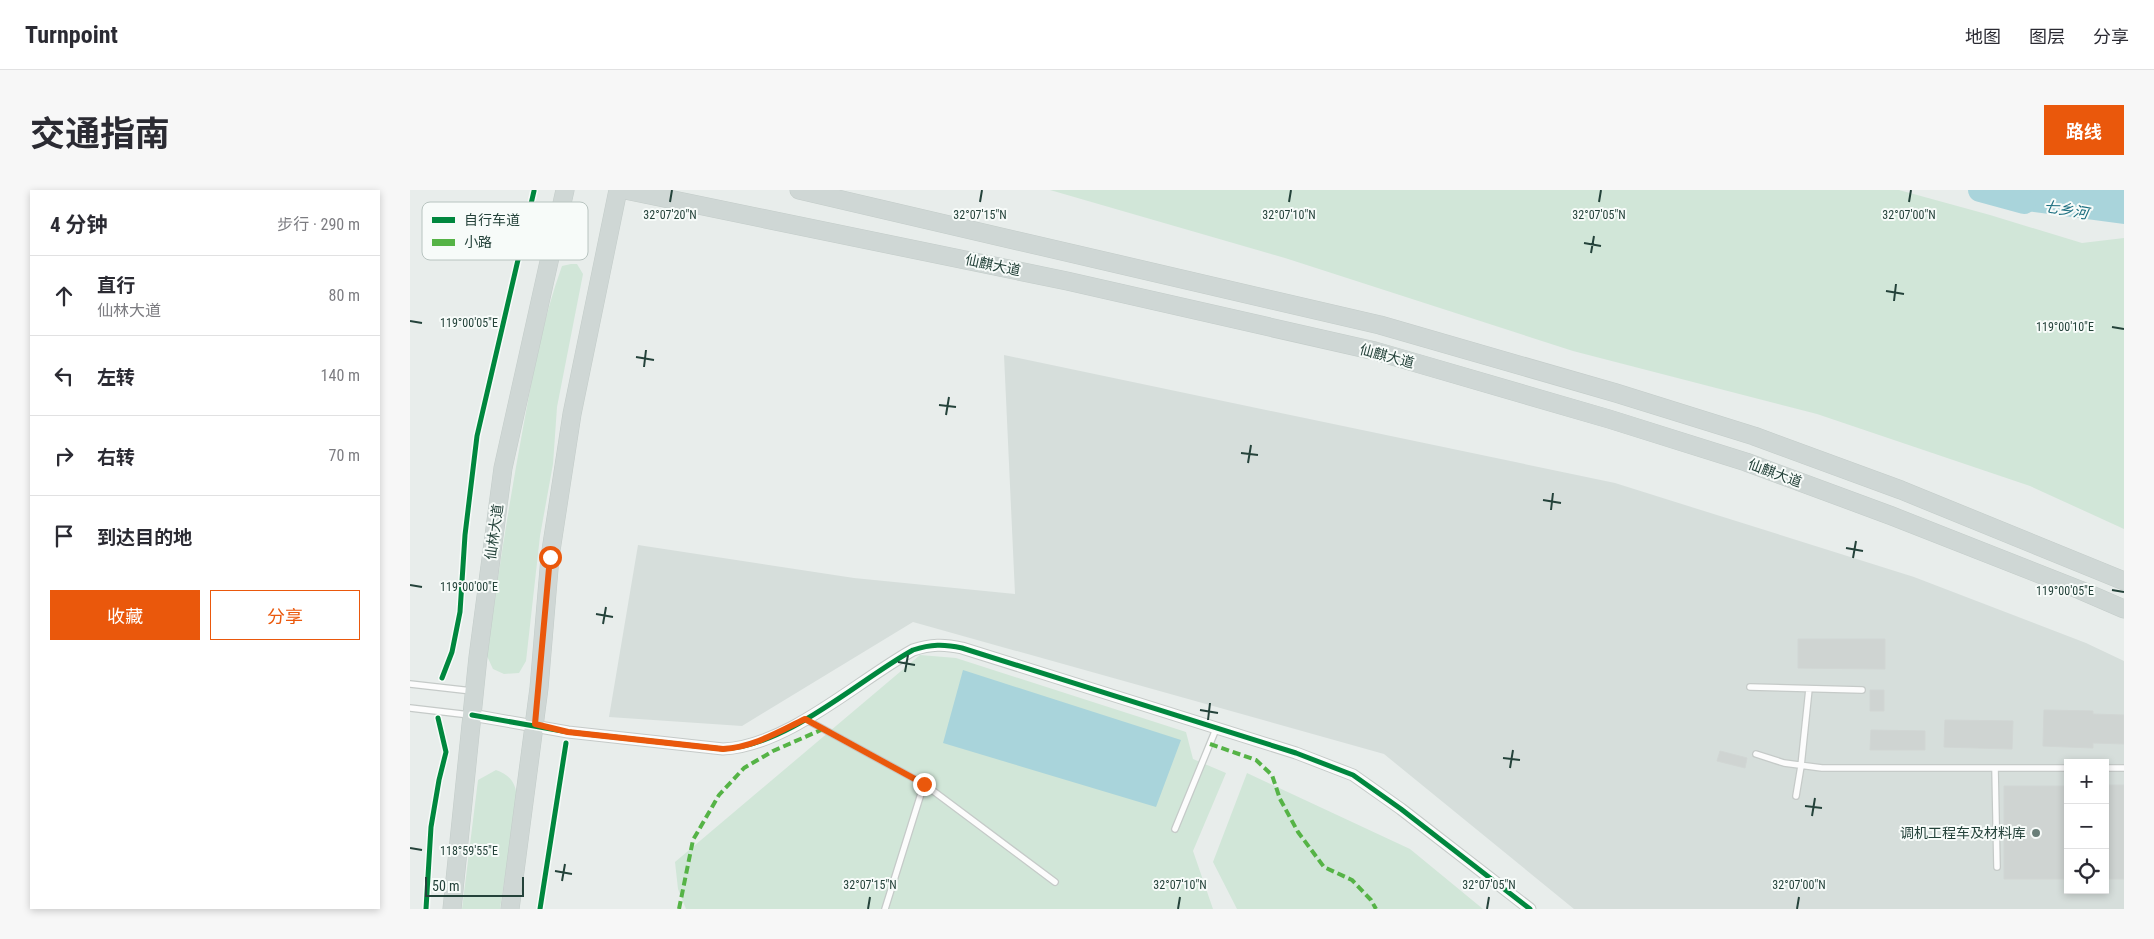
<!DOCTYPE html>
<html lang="zh">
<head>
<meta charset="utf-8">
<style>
  :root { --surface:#fff; --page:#f7f7f7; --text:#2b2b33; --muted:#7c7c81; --line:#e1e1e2; --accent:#ea580c }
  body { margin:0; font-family:"Roboto Condensed","Noto Sans SC",sans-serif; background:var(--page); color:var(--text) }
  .controls { position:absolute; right:15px; bottom:15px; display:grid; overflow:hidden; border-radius:0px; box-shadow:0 2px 8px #0003 }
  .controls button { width:45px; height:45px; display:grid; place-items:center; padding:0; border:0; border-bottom:1px solid var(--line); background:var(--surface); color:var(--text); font:25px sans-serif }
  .scale { position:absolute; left:15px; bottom:12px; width:99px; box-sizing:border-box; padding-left:5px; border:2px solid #24423a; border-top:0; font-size:14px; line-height:18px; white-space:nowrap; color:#24423a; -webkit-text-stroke:4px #f7fbf9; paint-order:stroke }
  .stop { position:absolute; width:15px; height:15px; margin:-11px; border:4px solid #ea580c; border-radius:50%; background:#fff }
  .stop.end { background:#ea580c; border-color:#fff; box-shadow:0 1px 5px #0008 }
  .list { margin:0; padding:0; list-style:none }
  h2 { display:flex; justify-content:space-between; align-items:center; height:65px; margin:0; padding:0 20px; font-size:21px }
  h2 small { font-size:16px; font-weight:400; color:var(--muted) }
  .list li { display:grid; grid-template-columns:32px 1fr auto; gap:15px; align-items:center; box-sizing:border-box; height:80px; padding:0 20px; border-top:1px solid var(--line) }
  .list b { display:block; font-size:19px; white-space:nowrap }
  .list p { margin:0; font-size:16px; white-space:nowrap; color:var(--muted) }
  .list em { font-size:16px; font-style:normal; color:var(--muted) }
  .actions { display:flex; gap:10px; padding:15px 20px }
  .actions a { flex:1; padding:11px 0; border:1px solid var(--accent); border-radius:0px; text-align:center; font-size:18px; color:var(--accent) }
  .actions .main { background:var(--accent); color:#fff }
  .icon { flex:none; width:28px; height:28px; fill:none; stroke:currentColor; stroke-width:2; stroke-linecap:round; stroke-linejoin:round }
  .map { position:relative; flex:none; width:1714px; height:719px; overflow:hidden; border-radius:0px }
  header { display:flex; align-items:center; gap:30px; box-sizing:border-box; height:70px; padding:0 25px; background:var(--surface); border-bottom:1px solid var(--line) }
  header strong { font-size:24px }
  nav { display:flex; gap:28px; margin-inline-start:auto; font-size:18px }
  .intro { display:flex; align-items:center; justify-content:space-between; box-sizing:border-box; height:120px; padding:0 30px }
  h1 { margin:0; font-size:35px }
  .button { padding:12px 22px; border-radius:0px; background:var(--accent); color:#fff; font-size:18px; font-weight:700 }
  main { display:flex; gap:30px; padding:0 30px }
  aside { flex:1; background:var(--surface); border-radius:0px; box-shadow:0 2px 8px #0003 }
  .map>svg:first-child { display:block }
  .built { fill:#d6dedb; fill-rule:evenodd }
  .green { fill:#d1e6d8 }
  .water { fill:#a9d4db }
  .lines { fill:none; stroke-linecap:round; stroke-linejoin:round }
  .river { stroke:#a9d4db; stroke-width:24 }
  .building { fill:#cfd4d2; stroke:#d1d6d4 }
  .lane-casing { stroke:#c5cac8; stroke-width:8 }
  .street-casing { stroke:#c5cac8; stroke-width:13 }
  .primary-casing { stroke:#c3ccc9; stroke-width:19 }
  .lane { stroke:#fcfcfc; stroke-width:5.5 }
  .street { stroke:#fcfcfc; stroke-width:11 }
  .primary { stroke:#cfd7d5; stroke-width:18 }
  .quiet { stroke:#55b346; stroke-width:4; stroke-dasharray:8 4; stroke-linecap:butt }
  .cycleway-casing { stroke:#f7fbf9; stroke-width:8 }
  .cycleway { stroke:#00873e; stroke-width:5 }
  .route { stroke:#ea580c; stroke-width:6 }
  .ticks { fill:none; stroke:#24423a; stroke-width:2 }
  .poi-dot { fill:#697e78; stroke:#f7fbf9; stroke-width:2 }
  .labels { text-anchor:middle; stroke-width:4; stroke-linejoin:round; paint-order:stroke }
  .street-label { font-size:14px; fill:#24423a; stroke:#f7fbf9 }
  .poi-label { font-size:14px; fill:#24423a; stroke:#f7fbf9; text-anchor:end }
  .water-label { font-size:15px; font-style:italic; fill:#1c6f80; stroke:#f7fbf9 }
  .key { fill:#f7fbf9; stroke:#b8c4c0; stroke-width:1 }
  .key-label { font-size:14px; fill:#24423a }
  .ticks-label { font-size:12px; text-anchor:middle; fill:#24423a; stroke:#f7fbf9; stroke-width:4; stroke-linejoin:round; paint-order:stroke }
</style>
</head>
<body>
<header>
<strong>Turnpoint</strong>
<nav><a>地图</a><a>图层</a><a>分享</a></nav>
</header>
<div class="intro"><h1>交通指南</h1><a class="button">路线</a></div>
<main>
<aside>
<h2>4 分钟<small>步行 · 290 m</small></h2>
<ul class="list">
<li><svg class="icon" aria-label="ahead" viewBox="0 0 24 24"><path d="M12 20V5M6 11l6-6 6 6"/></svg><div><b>直行</b><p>仙林大道</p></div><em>80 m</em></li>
<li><svg class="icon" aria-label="left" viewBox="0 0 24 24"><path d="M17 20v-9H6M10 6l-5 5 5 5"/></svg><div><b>左转</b></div><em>140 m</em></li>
<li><svg class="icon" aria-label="right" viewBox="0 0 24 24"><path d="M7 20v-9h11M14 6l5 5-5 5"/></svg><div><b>右转</b></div><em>70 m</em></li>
<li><svg class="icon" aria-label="arrive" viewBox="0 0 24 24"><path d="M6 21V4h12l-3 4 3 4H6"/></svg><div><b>到达目的地</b></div></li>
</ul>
<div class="actions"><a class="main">收藏</a><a>分享</a></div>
</aside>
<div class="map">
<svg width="1714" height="719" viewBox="0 0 1714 719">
  <rect width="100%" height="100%" fill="#e8edeb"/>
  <path class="built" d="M594,165L1205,293L1504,387L1676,453L1714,471V719H1164L974,564L503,432L332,536L199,527L228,355L444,388L605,404ZM1658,573H1695V700H1658Z"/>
  <path class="green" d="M640,0H1489L1580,25L1672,53L1714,48V339L1620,296L1407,224L1163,161L875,68Z
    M161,74H167L173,84L147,217L143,274L130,346L116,471L109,483L94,484L83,479L77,466C87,390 99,314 113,238C123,184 133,128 152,76Z
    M510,465L546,468L776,542L783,569L816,583L783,661L803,719H276L268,699L265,672Z
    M86,580C100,585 106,593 107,608L90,719H52L68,590Z
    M837,583L1000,659L1073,719H827L803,672Z"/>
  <path class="water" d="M1585,0H1714V34L1602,19L1579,12Z
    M553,480L771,550L746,617L533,553Z"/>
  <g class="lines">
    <path class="river" d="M1570,0L1614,12"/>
  </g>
  <path class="building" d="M1388,449H1475V479L1388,478Z
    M1460,500H1474V521H1460Z
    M1634,520L1683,521V524L1714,525V554L1683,553V558L1633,556Z
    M1535,530L1603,531L1602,559L1534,557Z
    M1461,540L1515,541V560H1460Z
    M1310,561L1337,568L1335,578L1307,571Z
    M1695,595H1714V689H1695Z
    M1594,596H1658V689H1594Z"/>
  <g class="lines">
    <g class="lane-casing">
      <path id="lane" d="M0,494L62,501
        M1340,497L1452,500
        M0,518L60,525
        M395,529L514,594L645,692
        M1346,564L1374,573L1412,578H1658
        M1585,578L1587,677
        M1695,578H1714
        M1386,606L1391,576L1399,499
        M765,639L806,539
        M475,719L514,594"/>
    </g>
    <g class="street-casing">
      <path id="street" d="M62,525L158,542L313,559C378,556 447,491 503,460C521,454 534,454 552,458L886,563L943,585L991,619L1120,719"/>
    </g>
    <g class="primary-casing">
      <path id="primary" d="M215,0L657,91L965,161L1199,229L1336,272L1482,326L1670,400L1714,419
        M389,0L970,135L1206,203L1344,246L1491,300L1714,391
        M42,719L68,467L93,278L155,0
        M100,719L129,498L140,367L162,224L208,0"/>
    </g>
    <use href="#lane" class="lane"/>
    <use href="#street" class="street"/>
    <use href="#primary" class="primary"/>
    <path class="quiet" d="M800,554L846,570L862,585L870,609L888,642L914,677L942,690L961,710L966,719
      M269,719L283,650L309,605L334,578L363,561L411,540"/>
    <g class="cycleway-casing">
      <path id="cycleway" d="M32,488L42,462L50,422L55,345L67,246L124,1
        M62,525L158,542L313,559C378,556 447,491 503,460C521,454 534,454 552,458L886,563L943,585L991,619L1120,719
        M16,719L21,637L29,590L36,562L28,528
        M130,719L156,553"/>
    </g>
    <use href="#cycleway" class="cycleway"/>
  </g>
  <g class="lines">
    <path class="route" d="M140,367L125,534L158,542L313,559C344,557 368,542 395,529L514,594"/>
  </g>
  <path class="ticks" d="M260,12L262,0M570,12L572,0M879,12L881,0M1189,12L1191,0M1499,12L1501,0M1174,53L1191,56M1181,63L1184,46M1476,101L1494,104M1484,111L1486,94M0,131L12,133M1702,137L1714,139M226,167L244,170M234,177L236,160M529,215L546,217M536,225L539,207M831,263L848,265M838,273L841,255M1133,310L1151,313M1141,320L1143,303M1436,358L1453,361M1443,368L1446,351M0,395L12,397M1702,400L1714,402M186,424L203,427M193,434L196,417M488,472L505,475M495,482L498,465M790,520L808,523M798,530L800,513M1093,568L1110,570M1100,578L1103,560M1395,616L1412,618M1402,626L1405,608M0,658L12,660M145,681L162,684M152,691L155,674M458,719L460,707M768,719L770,707M1077,719L1079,707M1387,719L1389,707"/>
  <circle class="poi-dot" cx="1626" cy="643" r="5"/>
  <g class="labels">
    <g class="street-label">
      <text transform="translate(583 75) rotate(12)" y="5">仙麒大道</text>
      <text transform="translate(977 166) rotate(15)" y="5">仙麒大道</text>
      <text transform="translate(1365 283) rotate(20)" y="5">仙麒大道</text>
      <text transform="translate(84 342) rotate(-82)" y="5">仙林大道</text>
    </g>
    <g class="poi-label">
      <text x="1616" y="648">调机工程车及材料库</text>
    </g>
    <g class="water-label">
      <text transform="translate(1656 20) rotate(10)" y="5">七乡河</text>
    </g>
  </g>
  <rect x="12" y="12" width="166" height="58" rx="8" class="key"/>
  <rect x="22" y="27" width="23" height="6" fill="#00873e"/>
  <rect x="22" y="49" width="23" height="7" fill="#55b346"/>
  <g class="key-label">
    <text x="54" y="35">自行车道</text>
    <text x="54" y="57">小路</text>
  </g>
  <g class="ticks-label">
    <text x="260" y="29">32°07'20"N</text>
    <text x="570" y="29">32°07'15"N</text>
    <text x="879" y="29">32°07'10"N</text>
    <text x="1189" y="29">32°07'05"N</text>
    <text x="1499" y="29">32°07'00"N</text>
    <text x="59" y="137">119°00'05"E</text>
    <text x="1655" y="141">119°00'10"E</text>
    <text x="59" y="401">119°00'00"E</text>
    <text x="1655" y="405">119°00'05"E</text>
    <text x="59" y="665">118°59'55"E</text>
    <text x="460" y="699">32°07'15"N</text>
    <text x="770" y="699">32°07'10"N</text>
    <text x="1079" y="699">32°07'05"N</text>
    <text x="1389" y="699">32°07'00"N</text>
  </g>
</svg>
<div class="controls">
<button>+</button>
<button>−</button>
<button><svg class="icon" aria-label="locate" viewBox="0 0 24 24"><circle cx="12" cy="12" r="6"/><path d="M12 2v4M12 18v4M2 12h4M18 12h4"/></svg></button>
</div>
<div class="scale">50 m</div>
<div class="stop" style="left:140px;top:367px"></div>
<div class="stop end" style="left:514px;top:594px"></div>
</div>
</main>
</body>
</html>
